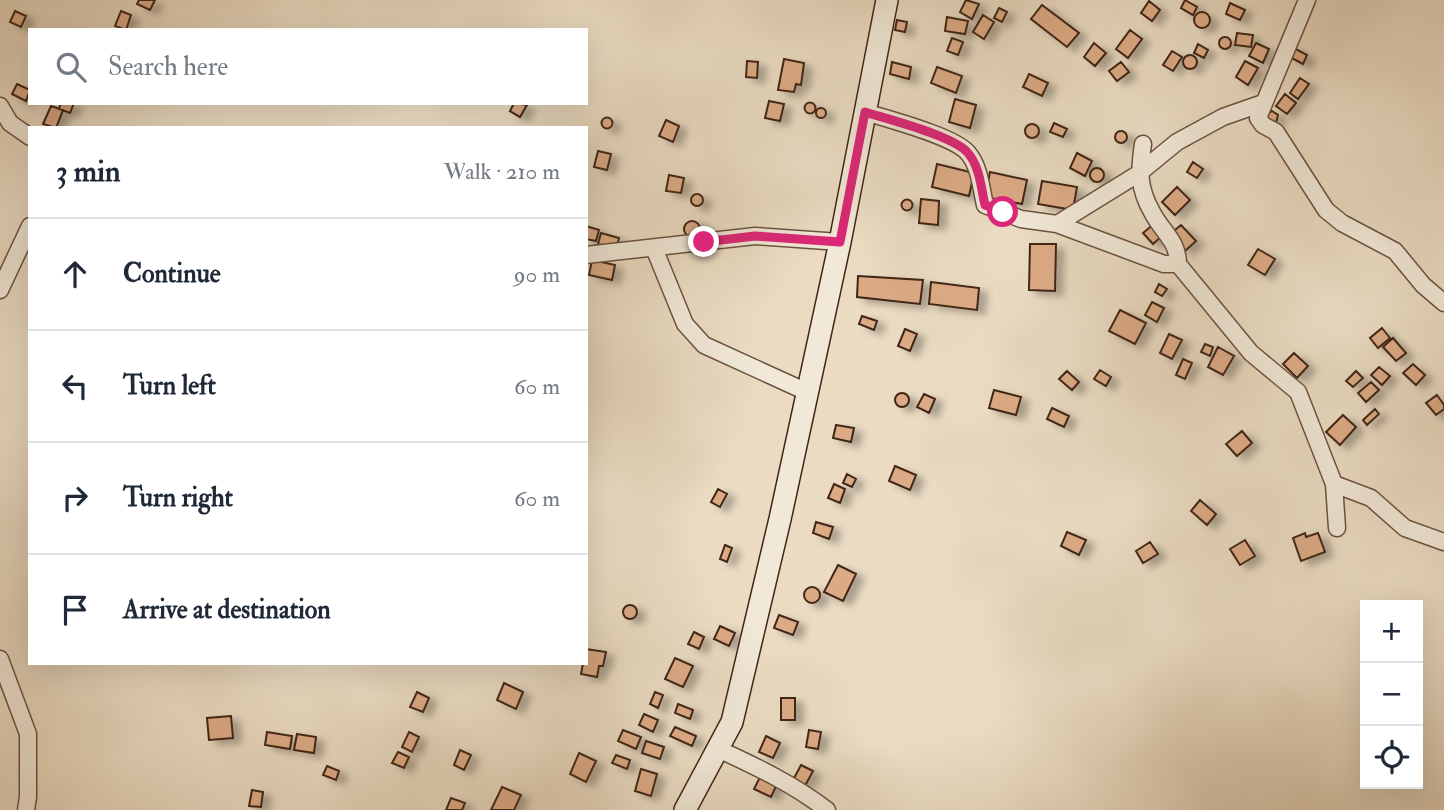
<!DOCTYPE html>
<html lang="en">
<head>
<meta charset="utf-8">
<style>
  :root { --surface:#fff; --page:#f2f2f3; --text:#1f2937; --muted:#747a83; --line:#e0e1e3 }
  body { margin:0; font-family:"IM FELL Double Pica",serif; background:var(--page); color:var(--text) }
  .controls { position:absolute; right:21px; bottom:21px; display:grid; overflow:hidden; border-radius:0px; box-shadow:0 7px 28px #0002 }
  .controls button { width:63px; height:63px; display:grid; place-items:center; padding:0; border:0; border-bottom:2px solid var(--line); background:var(--surface); color:var(--text); font:35px sans-serif }
  .stop { position:absolute; width:21px; height:21px; margin:-16px; border:5px solid #db2777; border-radius:50%; background:#fff }
  .stop.end { background:#db2777; border-color:#fff; box-shadow:0 2px 7px #0008 }
  .list { margin:0; padding:0; list-style:none }
  h2 { display:flex; justify-content:space-between; align-items:center; height:91px; margin:0; padding:0 28px; font-size:30px }
  h2 small { font-size:23px; font-weight:400; color:var(--muted) }
  .list li { display:grid; grid-template-columns:46px 1fr auto; gap:21px; align-items:center; box-sizing:border-box; height:112px; padding:0 28px; border-top:2px solid var(--line) }
  .list b { display:block; font-size:26px; white-space:nowrap }
  .list em { font-size:23px; font-style:normal; color:var(--muted) }
  .icon { flex:none; width:38px; height:38px; fill:none; stroke:currentColor; stroke-width:2; stroke-linecap:round; stroke-linejoin:round }
  .map { position:relative; flex:none; width:1444px; height:810px; overflow:hidden }
  .search { position:absolute; background:var(--surface); box-shadow:0 7px 28px #0002; left:28px; top:28px; width:560px; height:77px; display:flex; align-items:center; gap:18px; box-sizing:border-box; padding:0 24px; border-radius:0px; color:var(--muted); font-size:26px }
  .panel { position:absolute; background:var(--surface); box-shadow:0 7px 28px #0002; left:28px; top:126px; width:560px; height:539px; border-radius:0px }
  .map>svg:first-child { display:block }
  .building { fill:#dcab86; stroke:#412515; stroke-width:2; filter:url(#shadow) }
  .lines { fill:none; stroke-linecap:round; stroke-linejoin:round }
  .street-casing { stroke:#6b5240; stroke-width:19 }
  .secondary-casing { stroke:#412515; stroke-width:24 }
  .street { stroke:#f1e8d7; stroke-width:16 }
  .secondary { stroke:#f1e8d7; stroke-width:21 }
  .route { stroke:#db2777; stroke-width:9 }
</style>
</head>
<body>
<div class="map">
<svg width="1444" height="810" viewBox="0 0 1444 810">
  <defs>
    <filter id="shadow"><feDropShadow dx="8" dy="4.5" stdDeviation="3.5" flood-color="#0004"/></filter>
  </defs>
  <rect width="100%" height="100%" fill="#eadbc2"/>
  <filter id="stains"><feTurbulence type="fractalNoise" baseFrequency=".00286" numOctaves="4"/><feColorMatrix values="0 0 0 0 .2 0 0 0 0 .09 0 0 0 0 .02 0 0 0 .5 -.17"/></filter>
  <radialGradient id="worn" r=".72"><stop offset=".6" stop-color="#630" stop-opacity="0"/><stop offset="1" stop-color="#630" stop-opacity=".3"/></radialGradient>
  <path class="building" d="M139,0H155L150,10L137,4Z
    M966,0L979,4L972,19L960,12Z
    M1185,0L1197,7L1193,15L1181,8Z
    M1149,1L1160,10L1152,21L1141,13Z
    M1230,3L1245,10L1240,20L1226,14Z
    M1042,5L1079,33L1067,47L1031,19Z
    M999,8L1007,12L1002,22L994,18Z
    M15,11L26,16L21,27L10,22Z
    M121,11L131,15L126,30L115,26Z
    M1194 20a8 8 0 1 1 16 0a8 8 0 1 1-16 0Z
    M983,15L994,22L984,39L973,32Z
    M947,17L968,21L965,34L945,31Z
    M897,20L907,22L905,32L895,30Z
    M1130,30L1142,39L1128,58L1116,49Z
    M1237,33L1253,35L1251,47L1235,45Z
    M1219 43a6 6 0 1 1 12 0a6 6 0 1 1-12 0Z
    M952,38L963,42L958,55L947,51Z
    M1094,43L1106,53L1095,66L1084,57Z
    M1256,43L1269,49L1263,63L1249,56Z
    M1198,44L1208,50L1204,58L1194,53Z
    M1292,47L1307,55L1303,64L1288,56Z
    M1172,51L1182,57L1173,71L1163,65Z
    M1183 62a7 7 0 1 1 14 0a7 7 0 1 1-14 0Z
    M784,59L804,63L801,85L796,84L794,92L778,90Z
    M747,61L758,62L757,78L746,77Z
    M1245,61L1258,68L1248,85L1236,77Z
    M892,62L911,67L909,79L890,74Z
    M1121,62L1129,72L1117,81L1109,71Z
    M937,67L962,76L956,93L931,83Z
    M1029,74L1048,83L1042,96L1023,87Z
    M1300,78L1309,84L1298,99L1290,93Z
    M17,84L30,90L26,101L12,94Z
    M1285,94L1296,103L1287,114L1276,106Z
    M955,99L976,105L970,128L949,122Z
    M769,101L784,104L780,121L765,118Z
    M804.5 108a5.5 5.5 0 1 1 11 0a5.5 5.5 0 1 1-11 0Z
    M61,103H74L70,113L59,109Z
    M514,103L527,105L520,117L510,111Z
    M51,106L63,110L56,128L43,124Z
    M816 113a5 5 0 1 1 10 0a5 5 0 1 1-10 0Z
    M1272,111L1278,115L1276,123L1265,118L1266,114Z
    M601.5 123a5.5 5.5 0 1 1 11 0a5.5 5.5 0 1 1-11 0Z
    M666,120L679,126L673,142L659,136Z
    M1054,123L1067,129L1063,137L1050,132Z
    M1025 131a7 7 0 1 1 14 0a7 7 0 1 1-14 0Z
    M1115 137a6 6 0 1 1 12 0a6 6 0 1 1-12 0Z
    M598,151L611,154L607,170L594,167Z
    M1077,153L1092,161L1085,176L1070,168Z
    M1193,162L1203,169L1197,178L1187,172Z
    M937,164L974,173L969,196L932,187Z
    M1090 175a7 7 0 1 1 14 0a7 7 0 1 1-14 0Z
    M990,172L1027,180L1022,204L985,197Z
    M669,175L684,178L681,193L666,191Z
    M1042,181L1077,187L1073,210L1038,204Z
    M1177,187L1190,200L1175,215L1162,202Z
    M691 200a6 6 0 1 1 12 0a6 6 0 1 1-12 0Z
    M921,199L939,201L938,225L919,223Z
    M901.5 205a5.5 5.5 0 1 1 11 0a5.5 5.5 0 1 1-11 0Z
    M684 229a8 8 0 1 1 16 0a8 8 0 1 1-16 0Z
    M1155,223L1164,234L1153,244L1143,233Z
    M1181,225L1196,241L1185,251L1170,234Z
    M586,226L599,230L596,241L586,239Z
    M601,233L619,238L616,249L598,244Z
    M1030,244H1056L1055,291L1029,290Z
    M1258,249L1275,259L1265,275L1248,265Z
    M592,260L615,265L612,280L589,275Z
    M858,276L923,280L920,304L857,297Z
    M931,282L979,288L977,310L929,304Z
    M1159,284L1167,289L1162,296L1155,292Z
    M1152,302L1164,308L1157,322L1145,315Z
    M1120,310L1146,323L1135,344L1109,331Z
    M862,316L877,321L874,330L859,324Z
    M1382,328L1390,338L1378,348L1370,338Z
    M905,329L917,334L910,351L898,346Z
    M1169,334L1182,340L1172,359L1160,353Z
    M1393,338L1406,353L1396,361L1383,347Z
    M1205,344L1213,347L1210,356L1201,352Z
    M1218,347L1234,356L1223,375L1208,367Z
    M1294,353L1308,366L1297,378L1283,364Z
    M1183,359L1192,363L1185,379L1176,375Z
    M1413,364L1425,375L1416,385L1403,373Z
    M1379,367L1390,376L1382,385L1371,375Z
    M1100,370L1111,377L1106,386L1094,379Z
    M1067,371L1079,382L1072,390L1059,379Z
    M1356,371L1363,378L1353,387L1346,381Z
    M1371,382L1379,390L1366,402L1358,393Z
    M994,390L1021,397L1016,415L989,408Z
    M895 400a7 7 0 1 1 14 0a7 7 0 1 1-14 0Z
    M924,394L935,399L929,413L917,407Z
    M1437,395L1444,405V409L1436,415L1426,403Z
    M1052,408L1069,416L1064,427L1047,419Z
    M1375,409L1379,414L1367,425L1363,420Z
    M1343,415L1356,427L1340,445L1326,432Z
    M836,425L854,428L851,442L833,438Z
    M1242,431L1252,443L1237,456L1226,444Z
    M895,466L916,475L910,490L889,481Z
    M847,474L856,479L852,487L843,483Z
    M834,484L845,489L840,503L828,498Z
    M718,489L727,494L720,507L711,502Z
    M1200,500L1216,514L1207,525L1191,511Z
    M816,522L833,527L829,539L813,533Z
    M1067,532L1086,540L1079,555L1061,546Z
    M1305,533L1306,537L1318,533L1325,552L1301,561L1293,538Z
    M1245,540L1255,556L1240,565L1230,549Z
    M1150,542L1158,554L1143,563L1136,551Z
    M725,545L732,548L727,562L720,559Z
    M838,565L856,574L843,601L824,592Z
    M804 595a8 8 0 1 1 16 0a8 8 0 1 1-16 0Z
    M623 612a7 7 0 1 1 14 0a7 7 0 1 1-14 0Z
    M779,615L798,622L793,635L774,628Z
    M720,626L735,633L729,646L714,639Z
    M694,632L704,637L699,649L688,644Z
    M586,649L606,652L603,666H599L597,677L581,674L583,663H586Z
    M675,658L693,666L683,687L665,679Z
    M504,683L523,692L516,709L497,700Z
    M417,692L429,698L423,712L410,707Z
    M655,692L663,695L658,708L650,704Z
    M781,698H795V720H781Z
    M678,704L693,710L690,719L675,713Z
    M644,714L658,720L653,732L639,725Z
    M231,716L233,738L209,740L207,718Z
    M675,727L696,736L692,746L670,736Z
    M623,730L641,737L636,749L618,741Z
    M809,730L821,732L818,749L806,747Z
    M267,732L292,736L290,749L265,745Z
    M409,732L419,737L412,752L402,747Z
    M297,734L316,737L314,753L294,750Z
    M766,736L780,743L773,758L759,752Z
    M646,741L664,747L660,759L642,753Z
    M460,750L471,755L464,770L454,765Z
    M398,752L409,757L404,768L392,763Z
    M579,753L596,761L586,782L570,774Z
    M616,755L630,760L627,769L612,763Z
    M801,765L813,771L805,786L793,780Z
    M327,766L339,771L336,780L323,775Z
    M641,769L657,774L651,796L635,791Z
    M760,777L777,784L771,797L754,789Z
    M502,787L521,795L514,810H491Z
    M252,790L263,792L261,807L249,806Z
    M451,798L465,803L462,810H446Z"/>
  <g class="lines">
    <g class="street-casing">
      <path id="street" d="M1307,0L1258,118L1263,125L1276,132L1326,210L1342,223L1395,251L1423,285L1444,303
        M0,106L10,123L30,137
        M865,112C887,119 954,136 968,153C980,167 981,188 985,205L1021,219L1057,224L1164,264H1178
        M1143,144C1139,170 1138,188 1152,212C1162,232 1178,240 1178,264L1251,353L1298,392L1334,484L1337,528
        M1057,224L1138,174L1177,142L1223,117L1263,103
        M654,248L685,324L704,345L807,392
        M586,255L755,236L840,242
        M0,290L30,226
        M1334,484L1371,498L1405,528L1444,542
        M0,659L28,734V797L26,810
        M718,749C757,767 793,784 827,810"/>
    </g>
    <g class="secondary-casing">
      <path id="secondary" d="M685,810L732,722L780,519L840,242L887,0"/>
    </g>
    <use href="#street" class="street"/>
    <use href="#secondary" class="secondary"/>
  </g>
  <g class="lines">
    <path class="route" d="M704,242L755,236L840,242L865,112C887,119 954,136 968,153C980,167 981,188 985,205L1003,212"/>
  </g>
  <rect width="100%" height="100%" filter="url(#stains)"/>
  <rect width="100%" height="100%" fill="url(#worn)"/>
</svg>
<div class="controls">
<button>+</button>
<button>−</button>
<button><svg class="icon" aria-label="locate" viewBox="0 0 24 24"><circle cx="12" cy="12" r="6"/><path d="M12 2v4M12 18v4M2 12h4M18 12h4"/></svg></button>
</div>
<div class="stop" style="left:1003px;top:212px"></div>
<div class="stop end" style="left:704px;top:242px"></div>
<div class="search"><svg class="icon" aria-label="search" viewBox="0 0 24 24"><circle cx="10" cy="10" r="6"/><path d="M15 15l6 6"/></svg>Search here</div>
<section class="panel">
<h2>3 min<small>Walk · 210 m</small></h2>
<ul class="list">
<li><svg class="icon" aria-label="ahead" viewBox="0 0 24 24"><path d="M12 20V5M6 11l6-6 6 6"/></svg><div><b>Continue</b></div><em>90 m</em></li>
<li><svg class="icon" aria-label="left" viewBox="0 0 24 24"><path d="M17 20v-9H6M10 6l-5 5 5 5"/></svg><div><b>Turn left</b></div><em>60 m</em></li>
<li><svg class="icon" aria-label="right" viewBox="0 0 24 24"><path d="M7 20v-9h11M14 6l5 5-5 5"/></svg><div><b>Turn right</b></div><em>60 m</em></li>
<li><svg class="icon" aria-label="arrive" viewBox="0 0 24 24"><path d="M6 21V4h12l-3 4 3 4H6"/></svg><div><b>Arrive at destination</b></div></li>
</ul>
</section>
</div>
</body>
</html>
